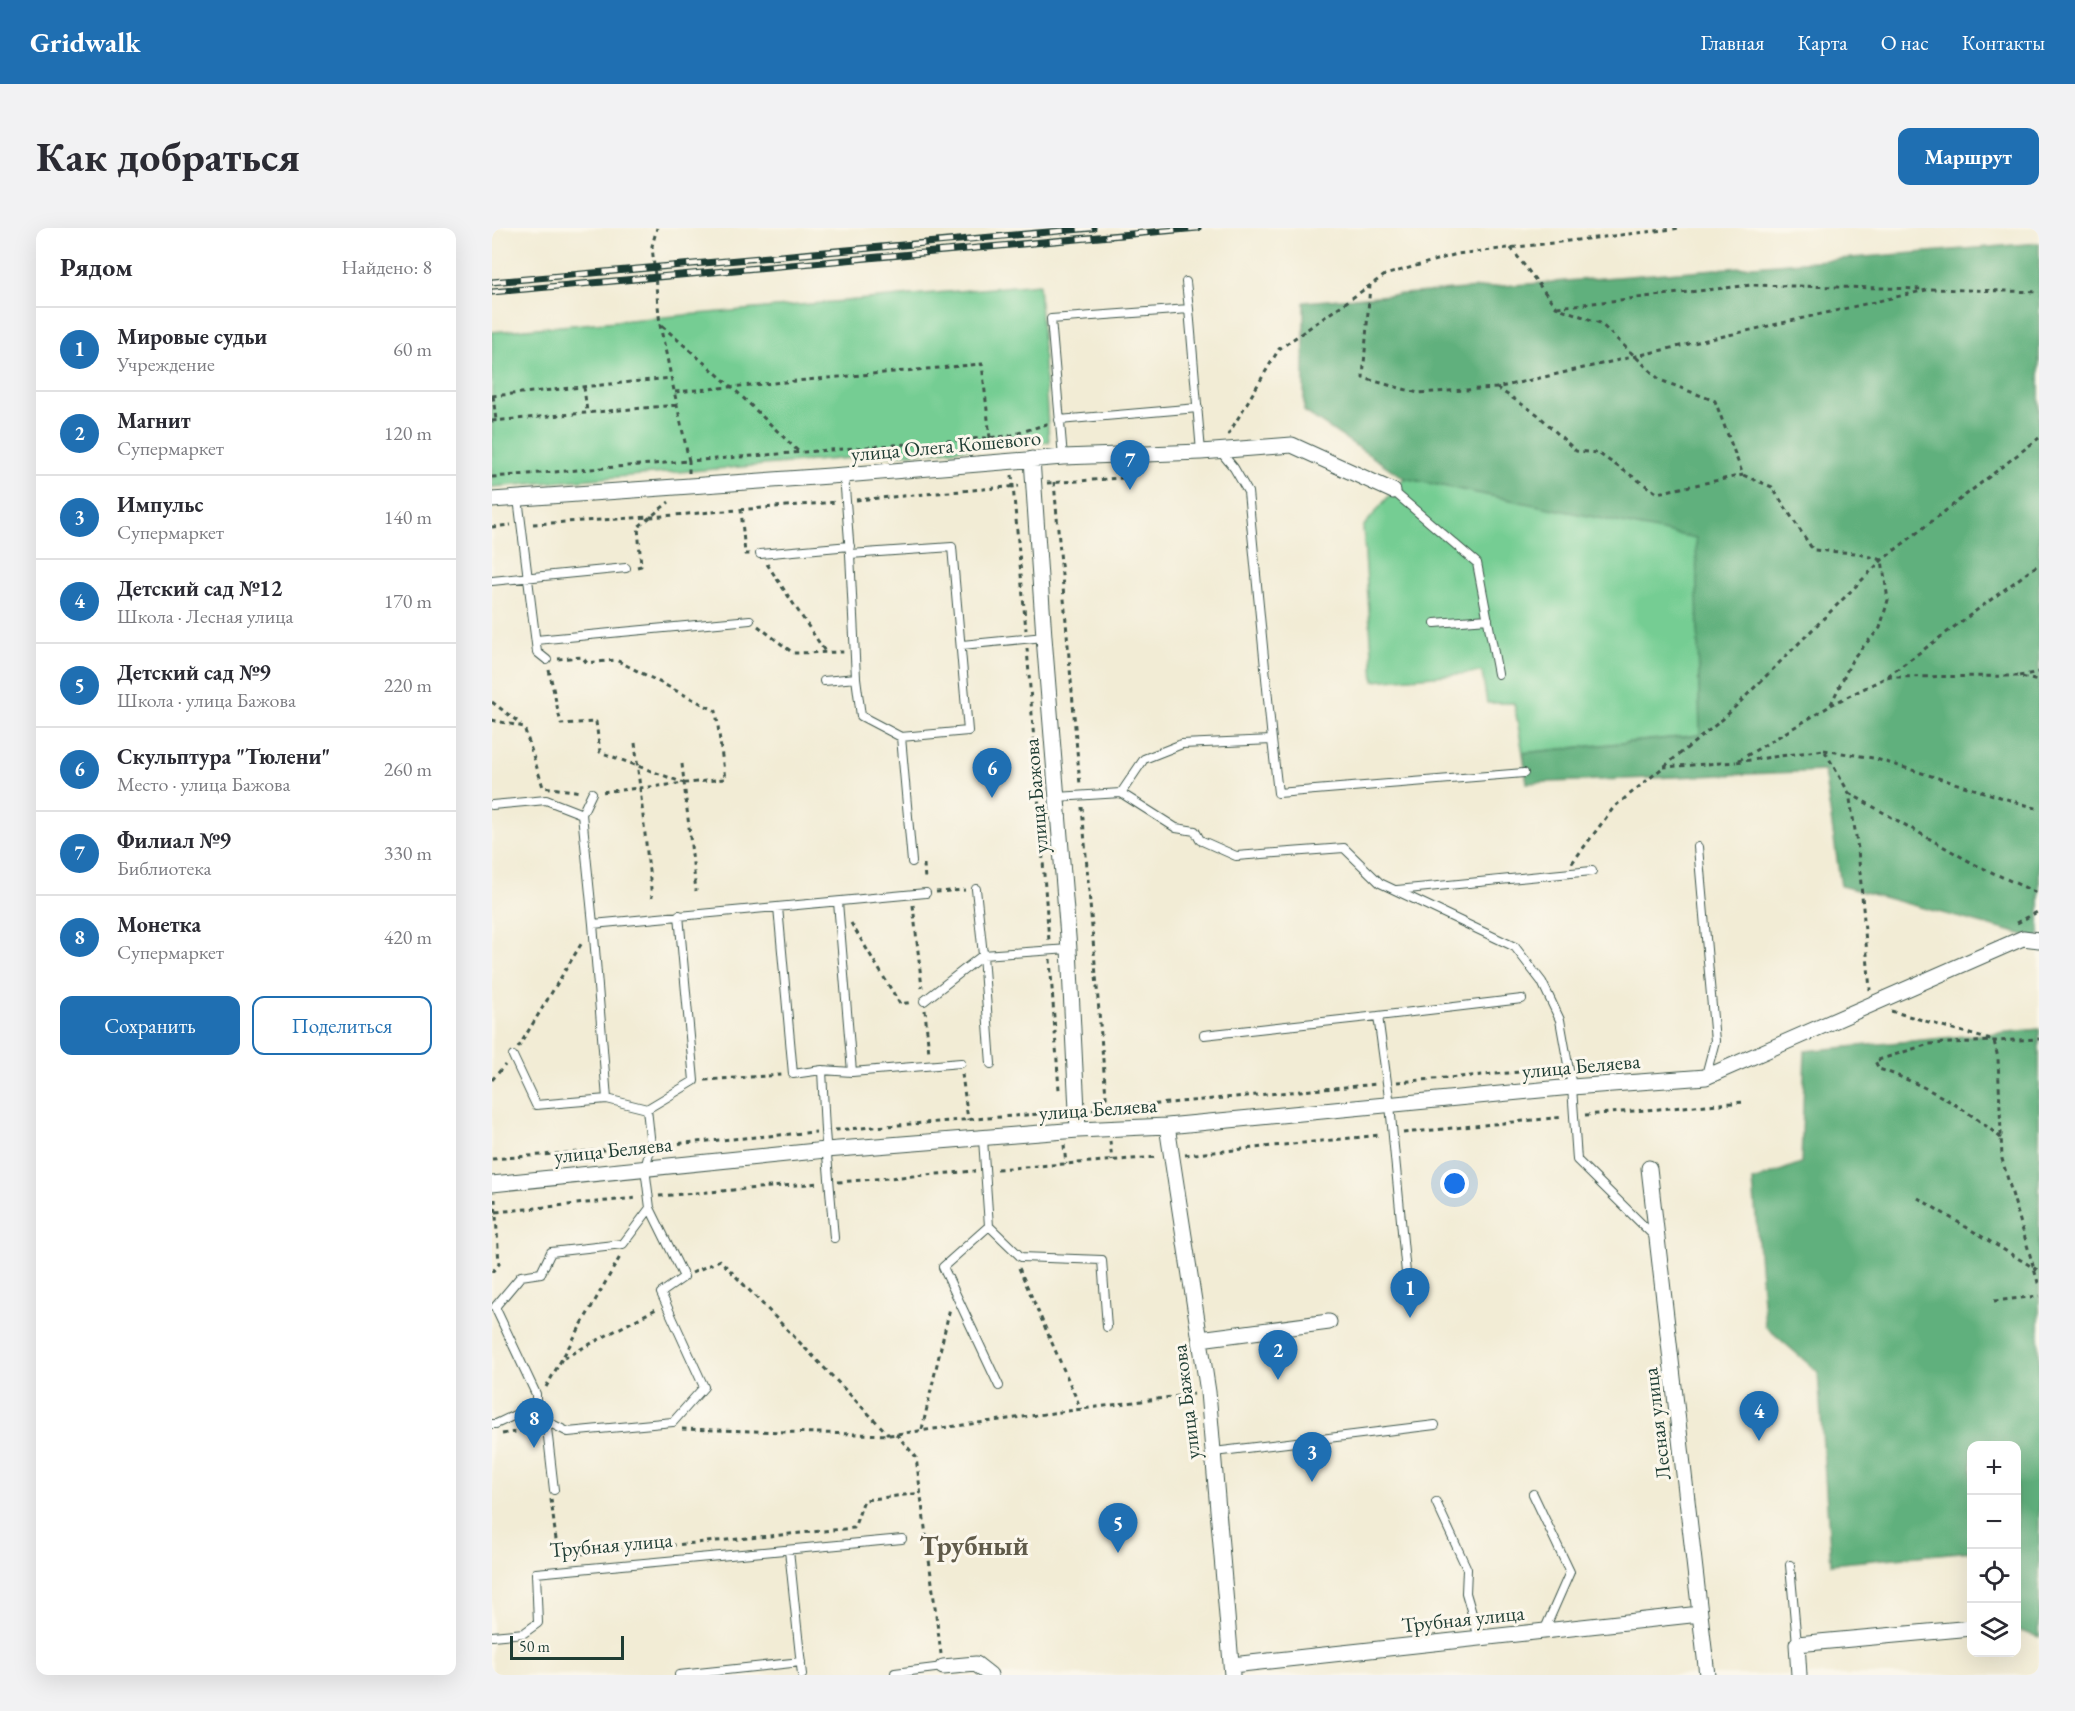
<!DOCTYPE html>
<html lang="ru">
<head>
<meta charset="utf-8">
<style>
  :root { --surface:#fff; --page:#f2f2f3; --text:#2b2b33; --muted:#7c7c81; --line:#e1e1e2; --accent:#1f6fb2 }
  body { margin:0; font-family:"EB Garamond",serif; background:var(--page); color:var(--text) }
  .controls { position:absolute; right:18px; bottom:18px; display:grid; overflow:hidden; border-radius:12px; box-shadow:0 6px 24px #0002 }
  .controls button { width:54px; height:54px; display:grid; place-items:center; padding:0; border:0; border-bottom:2px solid var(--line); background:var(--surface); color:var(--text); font:30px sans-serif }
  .scale { position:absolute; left:18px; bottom:15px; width:114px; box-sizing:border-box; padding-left:6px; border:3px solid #1f3d34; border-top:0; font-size:16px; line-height:21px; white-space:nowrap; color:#1f3d34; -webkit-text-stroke:4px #fbf7ec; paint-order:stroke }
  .you { position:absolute; left:963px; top:956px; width:21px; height:21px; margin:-15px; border:4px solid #fff; border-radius:50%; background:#1a73e8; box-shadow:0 0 0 9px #1a73e833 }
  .badge { display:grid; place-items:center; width:39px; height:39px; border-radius:50%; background:var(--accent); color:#fff; font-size:20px; font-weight:700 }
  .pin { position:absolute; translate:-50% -50px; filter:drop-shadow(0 2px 3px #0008) }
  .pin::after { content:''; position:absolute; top:32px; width:21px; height:18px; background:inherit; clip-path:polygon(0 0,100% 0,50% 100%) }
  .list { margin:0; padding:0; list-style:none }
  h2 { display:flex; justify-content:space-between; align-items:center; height:78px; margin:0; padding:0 24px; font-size:26px }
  h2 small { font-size:20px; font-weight:400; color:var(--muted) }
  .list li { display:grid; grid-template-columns:39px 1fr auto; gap:18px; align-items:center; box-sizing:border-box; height:84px; padding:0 24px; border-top:2px solid var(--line) }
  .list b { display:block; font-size:22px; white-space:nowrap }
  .list p { margin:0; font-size:20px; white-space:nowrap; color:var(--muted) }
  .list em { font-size:20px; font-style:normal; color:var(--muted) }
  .actions { display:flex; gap:12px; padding:18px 24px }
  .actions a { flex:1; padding:14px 0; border:2px solid var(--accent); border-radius:12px; text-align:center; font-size:21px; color:var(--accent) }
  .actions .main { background:var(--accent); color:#fff }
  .icon { flex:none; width:33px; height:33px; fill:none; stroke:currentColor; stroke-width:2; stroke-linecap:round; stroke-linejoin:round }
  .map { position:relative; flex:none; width:1547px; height:1447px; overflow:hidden; border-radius:12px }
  header { display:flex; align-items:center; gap:36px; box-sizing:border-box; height:84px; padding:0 30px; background:var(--accent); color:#fff }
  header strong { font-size:28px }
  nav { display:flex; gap:33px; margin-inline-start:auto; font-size:21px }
  .intro { display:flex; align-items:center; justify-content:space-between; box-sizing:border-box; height:144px; padding:0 36px }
  h1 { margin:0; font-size:42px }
  .button { padding:15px 27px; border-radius:12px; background:var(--accent); color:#fff; font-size:21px; font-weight:700 }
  main { display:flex; gap:36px; padding:0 36px }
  aside { flex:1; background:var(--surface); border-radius:12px; box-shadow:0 6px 24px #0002 }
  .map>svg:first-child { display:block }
  .green { fill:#75cd93; stroke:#4a8564; stroke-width:1.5 }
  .forest { fill:#60b07d; stroke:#407658; stroke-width:1.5 }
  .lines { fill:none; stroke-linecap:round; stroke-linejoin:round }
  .lane-casing { stroke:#3f574c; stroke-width:10 }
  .street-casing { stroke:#3f574c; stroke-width:17 }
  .path { stroke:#3f574c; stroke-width:3; stroke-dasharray:4.5 4.5; stroke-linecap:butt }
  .lane { stroke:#fff; stroke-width:8 }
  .street { stroke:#fff; stroke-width:15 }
  .rail-casing { stroke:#1f3d34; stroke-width:7 }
  .rail { stroke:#fbf7ec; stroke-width:4.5; stroke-dasharray:14; stroke-linecap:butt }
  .labels { text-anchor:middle; stroke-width:6; stroke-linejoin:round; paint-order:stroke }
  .street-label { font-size:21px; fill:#1f3d34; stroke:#fbf7ec }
  .district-label { font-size:27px; font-weight:bold; fill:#605b4a; stroke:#fbf7ec }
</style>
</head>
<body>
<header>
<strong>Gridwalk</strong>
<nav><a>Главная</a><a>Карта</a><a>О нас</a><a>Контакты</a></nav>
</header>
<div class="intro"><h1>Как добраться</h1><a class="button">Маршрут</a></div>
<main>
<aside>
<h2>Рядом<small>Найдено: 8</small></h2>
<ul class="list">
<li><span class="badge">1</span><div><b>Мировые судьи</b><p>Учреждение</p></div><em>60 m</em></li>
<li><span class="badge">2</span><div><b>Магнит</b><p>Супермаркет</p></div><em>120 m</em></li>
<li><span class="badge">3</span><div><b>Импульс</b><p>Супермаркет</p></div><em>140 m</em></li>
<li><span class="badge">4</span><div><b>Детский сад №12</b><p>Школа · Лесная улица</p></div><em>170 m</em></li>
<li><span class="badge">5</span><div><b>Детский сад №9</b><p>Школа · улица Бажова</p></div><em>220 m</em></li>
<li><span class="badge">6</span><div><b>Скульптура &quot;Тюлени&quot;</b><p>Место · улица Бажова</p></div><em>260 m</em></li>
<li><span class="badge">7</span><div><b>Филиал №9</b><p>Библиотека</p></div><em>330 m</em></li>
<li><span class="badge">8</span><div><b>Монетка</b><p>Супермаркет</p></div><em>420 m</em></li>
</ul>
<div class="actions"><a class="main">Сохранить</a><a>Поделиться</a></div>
</aside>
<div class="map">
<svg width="1547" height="1447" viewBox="0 0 1547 1447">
  <rect width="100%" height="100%" fill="#fbf7ec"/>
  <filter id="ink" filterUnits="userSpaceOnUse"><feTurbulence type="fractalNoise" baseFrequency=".0167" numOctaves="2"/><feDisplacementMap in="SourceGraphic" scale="12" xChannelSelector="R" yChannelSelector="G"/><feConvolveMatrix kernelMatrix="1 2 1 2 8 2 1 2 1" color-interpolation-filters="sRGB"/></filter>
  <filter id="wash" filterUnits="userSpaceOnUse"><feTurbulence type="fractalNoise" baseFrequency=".008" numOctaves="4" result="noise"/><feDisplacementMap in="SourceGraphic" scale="24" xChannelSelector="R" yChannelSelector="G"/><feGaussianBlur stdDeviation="1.35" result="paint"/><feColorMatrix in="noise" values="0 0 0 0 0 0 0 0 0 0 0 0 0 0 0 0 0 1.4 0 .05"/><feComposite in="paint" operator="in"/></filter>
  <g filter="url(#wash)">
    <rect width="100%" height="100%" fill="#f2ecd5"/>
    <path class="green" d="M547,56L557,214L0,259V104Z
      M912,250L1205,310L1208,507L1031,525L1022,475H995L990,444L882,453L871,299Z"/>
    <path class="forest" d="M1547,15V711L1349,658L1332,543L1035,555L1031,525L1208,507L1204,310L912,250L812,183V74Z
      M1547,801V1409L1525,1402L1524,1218H1480L1479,1323L1339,1336L1326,1144L1273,1098L1261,953L1309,935L1313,823Z"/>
  </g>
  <g filter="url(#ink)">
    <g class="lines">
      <g class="lane-casing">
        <path id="lane" d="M694,54L697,81
          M567,192L706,180
          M728,223L742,240L756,264L780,512
          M571,229L559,91L697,81L709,224
          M352,247L358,326L460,319L476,503L409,509L369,488L364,450L358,326
          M901,263L985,335L1006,446
          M26,270L45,424L55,432
          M268,326L358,318
          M0,353L134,340
          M943,395L996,391
          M44,412L258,392
          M470,417L552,409
          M332,453L364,450
          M409,509L420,634
          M629,565L652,531L690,516L780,512L786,565L1032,545
          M565,569L629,565L684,600L703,603L708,612L744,628L852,620L888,655L1023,719L1050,754L1068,792L1080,859L1085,932L1164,1010
          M0,577L54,572L90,586L101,696L434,665
          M90,586L100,565
          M1206,619L1223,813L1214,847
          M484,661L491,727L499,836
          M905,662L1100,643
          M286,679L301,846L330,842
          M432,773L491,727L577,721
          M886,788L1030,771
          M712,807L886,788L898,877L916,1066
          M21,828L44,877L115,871
          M360,844L469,835
          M155,881L202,853L187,687
          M491,911L497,998L529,1029L610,1032L615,1099
          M497,998L451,1039L507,1158
          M342,1010L333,903L330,842L360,844L346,674
          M44,1177L48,1190L76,1204L181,1194L212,1159L169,1065L192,1049L158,980L153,940L159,918L155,881L115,871L101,696
          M48,1191L55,1200L62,1262
          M0,1196H4L44,1177V1166L3,1079L29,1048L49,1045L59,1024L131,1016L158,980
          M722,1224L943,1197
          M1041,1266L1078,1344L1052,1403
          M944,1274L975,1341L974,1365L987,1410
          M297,1322L310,1447
          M1298,1337L1305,1416
          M0,1408L32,1405L46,1395L44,1345L410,1311
          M187,1447L309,1434
          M403,1447V1445L451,1439"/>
      </g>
      <g class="street-casing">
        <path id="street" d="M540,231L552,409L577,721L586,902
          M0,272L352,247L571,229L709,224L800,217L901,263
          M675,898L716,1164L740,1447
          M1157,940L1215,1447
          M0,956L334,922L586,902L675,898L1080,859L1214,849L1531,710L1547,712
          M708,1111L837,1094
          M740,1437L1208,1386
          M451,1439L484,1436L498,1447
          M1307,1447L1305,1416L1480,1400"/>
      </g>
      <path class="path" d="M1019,20L1064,79L1108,95L1168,152L1223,173L1251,247L1280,259L1321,322L1363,325L1390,332L1396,372L1388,400L1361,430L1338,478L1244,534L1332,522L1357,565L1366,621L1378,762
        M878,57L871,150L926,165L1004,160L1439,61
        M1439,61L1547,64
        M1065,79L1259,57L1432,61
        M170,98L241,160L308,225
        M92,159L95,184
        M1005,160L1045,186L1084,223L1106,225L1165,265L1251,247
        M183,164L490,136L498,210
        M0,168L179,150
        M1,168L4,192
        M0,193L186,177
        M736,207L787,121L893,47L965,26L1189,0
        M517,208V219
        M197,245V233L517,208L558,195
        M520,247L534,402
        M0,249L197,233L168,97L160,18L165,0
        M562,254L588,557
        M555,255L631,250
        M364,272L527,258
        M249,281L253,326H259
        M41,296L158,289L345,274
        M0,299L19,297
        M275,336L334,425
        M145,339L149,338L146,299L177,274
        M266,398L301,425L352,424
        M535,420L557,713
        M66,431L90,429L95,435L124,432L224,483L233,551L109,564
        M57,442L69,496L104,494L108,524L192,555
        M1396,448L1547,336
        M1527,448L1547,444
        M0,474L29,496
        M1339,477L1395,449L1525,448L1547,453
        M0,492L32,499L51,559L90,564
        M143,515L160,670
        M1332,522L1381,530L1547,581
        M190,536L204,663
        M1171,539L1244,534
        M1357,565L1482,636L1547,666
        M590,579L615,880
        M1080,635L1122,579L1231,491L1390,332L1547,210
        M432,636L433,653
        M444,664L473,662
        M421,677L430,760
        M359,695L408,776L421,774
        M1525,695L1547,683
        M558,731L567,862
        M433,782L437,826
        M1399,783L1502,813L1506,830L1510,931L1547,1058
        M26,820L91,713
        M470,846L476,892
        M0,852L13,837
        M213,852L290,847
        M905,854L1065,841
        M600,882L886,856
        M1093,887L1252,874
        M343,902L572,884
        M911,905L1072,889
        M1509,910C1474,880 1430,855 1387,841L1383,833L1437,816L1547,811
        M618,913L620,933
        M169,917L324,904
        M572,917L574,936
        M693,927L889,907
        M0,931L148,919
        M505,941L666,929
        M346,954L483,943
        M167,968L328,955
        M1426,970L1547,1043
        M4,984L145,970
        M527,1040L589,1181
        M0,1044L7,1036L3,971
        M200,1045L228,1032L397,1207
        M1502,1073L1547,1068
        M72,1130L164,1081
        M54,1159L129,1027
        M190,1201L397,1207L702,1166
        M430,1201L458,1080
        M10,1206L42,1201
        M404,1206L424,1229L449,1426
        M59,1271L66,1328L362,1300L372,1272L429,1265"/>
      <use href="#lane" class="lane"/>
      <use href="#street" class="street"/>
      <g class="rail-casing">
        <path id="rail" d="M0,54L601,0
          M0,64L706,0"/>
      </g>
      <use href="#rail" class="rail"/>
    </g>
  </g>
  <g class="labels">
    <g class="street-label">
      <text transform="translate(454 218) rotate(-5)" y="7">улица Олега Кошевого</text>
      <text transform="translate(544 568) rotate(-95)" y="7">улица Бажова</text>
      <text transform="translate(1089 838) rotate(-5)" y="7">улица Беляева</text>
      <text transform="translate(606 881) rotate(-4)" y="7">улица Беляева</text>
      <text transform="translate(121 922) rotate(-6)" y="7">улица Беляева</text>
      <text transform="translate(694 1174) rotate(-97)" y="7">улица Бажова</text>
      <text transform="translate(1165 1196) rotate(-97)" y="7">Лесная улица</text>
      <text transform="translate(119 1317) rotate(-5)" y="7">Трубная улица</text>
      <text transform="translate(971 1391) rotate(-6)" y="7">Трубная улица</text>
    </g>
    <g class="district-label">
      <text x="482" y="1327">Трубный</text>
    </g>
  </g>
</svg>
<div class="controls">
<button>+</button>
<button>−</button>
<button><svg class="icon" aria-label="locate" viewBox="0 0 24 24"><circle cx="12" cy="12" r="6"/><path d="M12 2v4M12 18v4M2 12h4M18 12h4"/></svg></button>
<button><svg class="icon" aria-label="layers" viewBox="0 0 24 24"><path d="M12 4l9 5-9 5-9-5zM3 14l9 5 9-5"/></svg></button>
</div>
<div class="scale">50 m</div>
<div class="you"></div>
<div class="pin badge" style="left:918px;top:1090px">1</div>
<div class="pin badge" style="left:786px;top:1152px">2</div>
<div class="pin badge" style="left:820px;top:1254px">3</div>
<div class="pin badge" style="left:1267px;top:1213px">4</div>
<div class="pin badge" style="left:626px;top:1325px">5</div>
<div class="pin badge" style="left:500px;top:570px">6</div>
<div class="pin badge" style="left:638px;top:262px">7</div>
<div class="pin badge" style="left:42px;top:1220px">8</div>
</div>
</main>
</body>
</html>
